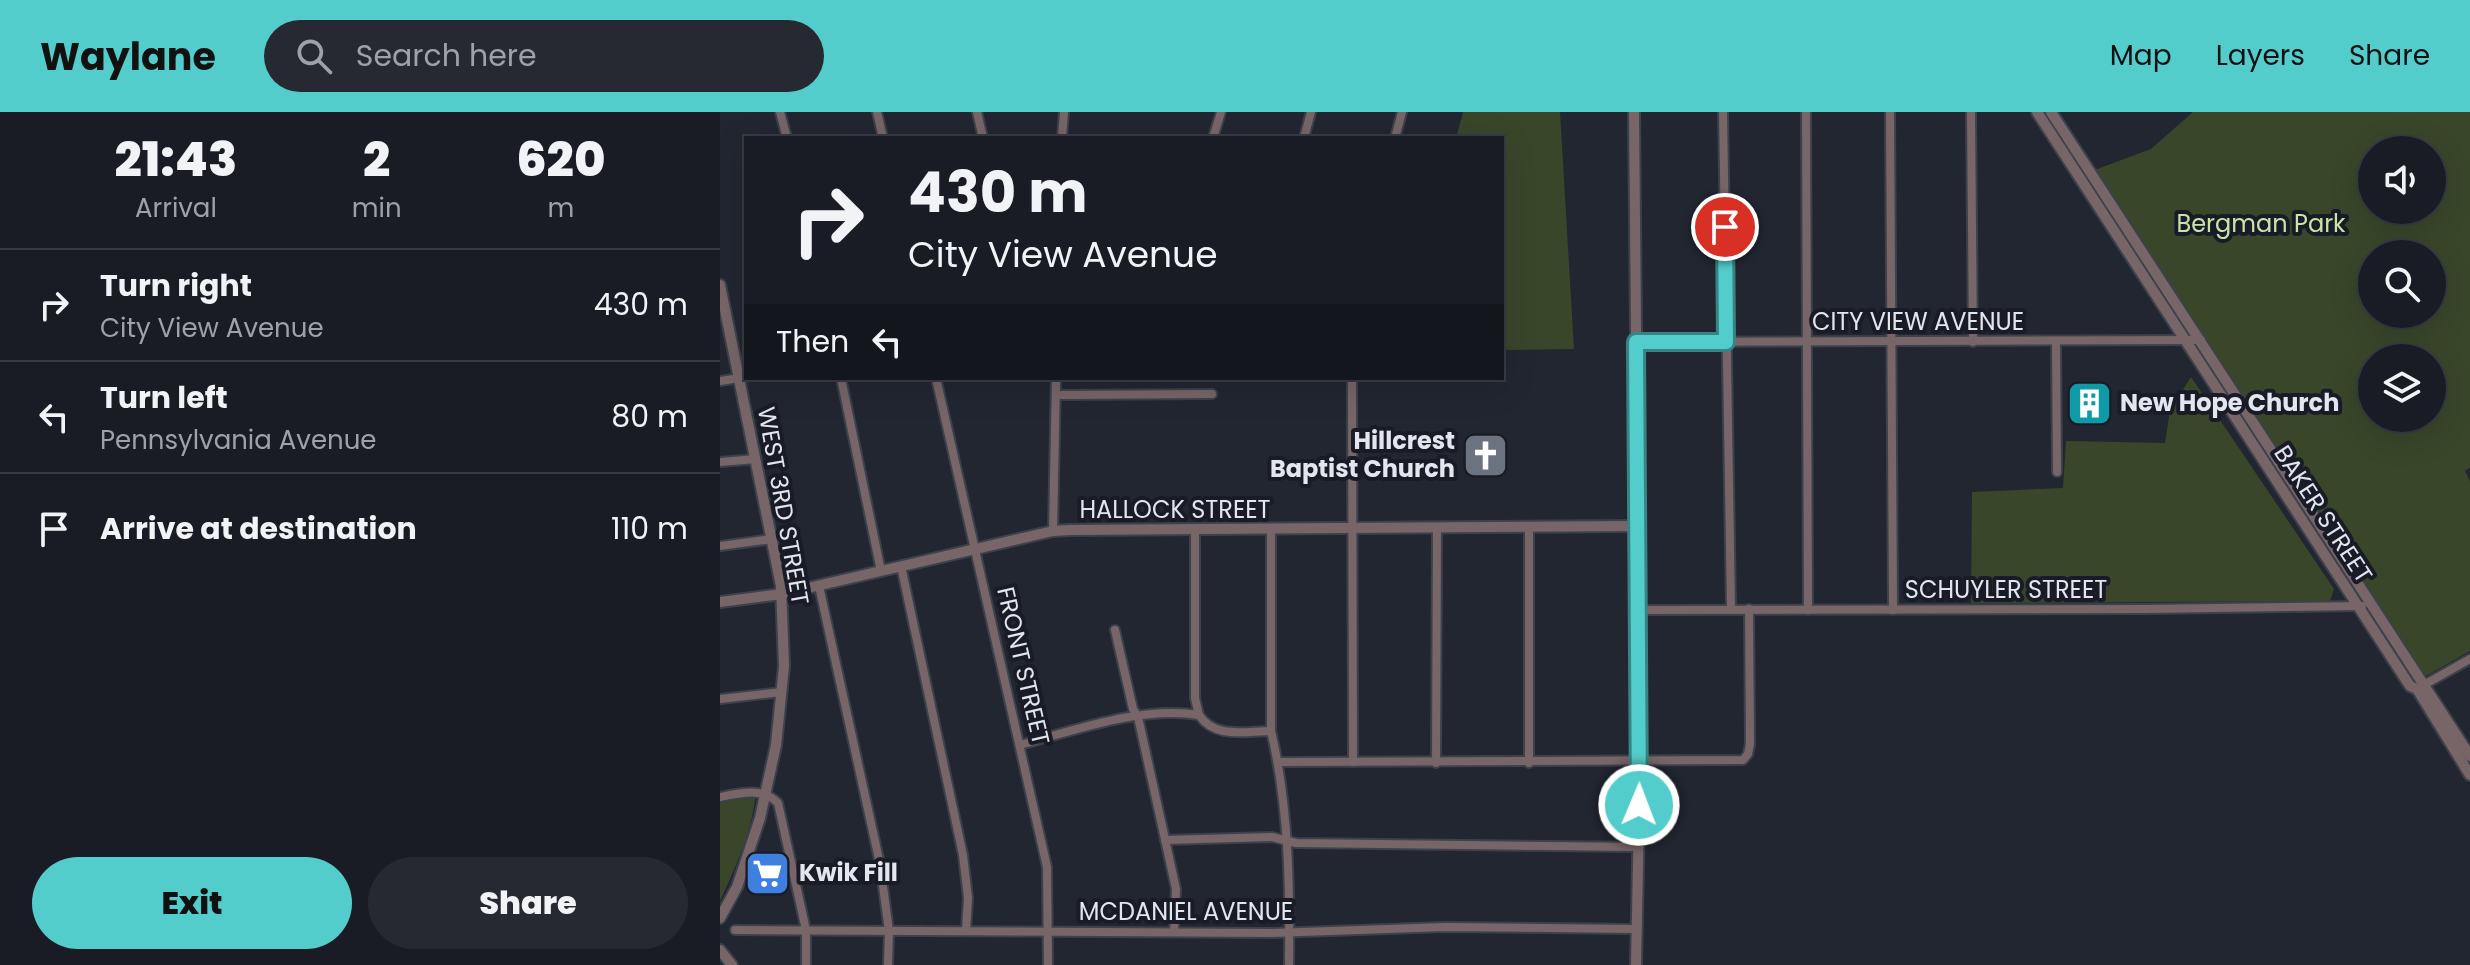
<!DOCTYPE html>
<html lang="en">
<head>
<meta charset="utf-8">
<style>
	:root { --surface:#1a1c25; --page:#272932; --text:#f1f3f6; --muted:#9fa1a7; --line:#383a42; --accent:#53cdcb }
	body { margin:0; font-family:Poppins,sans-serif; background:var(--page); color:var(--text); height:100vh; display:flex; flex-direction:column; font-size:30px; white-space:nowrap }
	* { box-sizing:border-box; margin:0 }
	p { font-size:26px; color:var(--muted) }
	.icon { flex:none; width:44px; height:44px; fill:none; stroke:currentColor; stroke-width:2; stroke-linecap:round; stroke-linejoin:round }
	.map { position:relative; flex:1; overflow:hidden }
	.sheet { display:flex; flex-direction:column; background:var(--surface); width:720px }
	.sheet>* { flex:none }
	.guide { position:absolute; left:24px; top:24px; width:760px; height:244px; border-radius:0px; box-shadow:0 8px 32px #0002,0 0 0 2px var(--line); background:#1a1c25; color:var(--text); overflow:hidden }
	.tools { position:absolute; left:1638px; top:24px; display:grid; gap:16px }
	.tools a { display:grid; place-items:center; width:88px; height:88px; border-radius:50%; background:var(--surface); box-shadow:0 8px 32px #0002,0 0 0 2px var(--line); font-size:40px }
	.pin { position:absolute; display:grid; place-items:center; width:68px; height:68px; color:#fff; margin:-34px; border:4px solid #fff; border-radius:50%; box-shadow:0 2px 8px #0007 }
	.me { position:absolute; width:88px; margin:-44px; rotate:1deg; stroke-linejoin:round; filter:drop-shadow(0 0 6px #0008) }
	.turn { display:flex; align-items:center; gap:28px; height:168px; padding:0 32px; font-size:36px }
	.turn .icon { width:104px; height:104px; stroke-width:2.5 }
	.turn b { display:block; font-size:56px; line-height:68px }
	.then { display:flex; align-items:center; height:76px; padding:0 32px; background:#0003; gap:16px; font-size:30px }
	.eta { display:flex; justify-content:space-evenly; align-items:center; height:136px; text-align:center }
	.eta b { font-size:48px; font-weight:800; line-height:56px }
	.button { display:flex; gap:16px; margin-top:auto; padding:16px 32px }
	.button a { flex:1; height:92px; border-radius:48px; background:var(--accent); color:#111; font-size:32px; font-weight:800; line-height:92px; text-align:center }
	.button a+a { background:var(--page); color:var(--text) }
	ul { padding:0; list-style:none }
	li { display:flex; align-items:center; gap:24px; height:112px; padding:0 32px; border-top:2px solid var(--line) }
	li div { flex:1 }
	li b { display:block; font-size:30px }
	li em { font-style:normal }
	header { display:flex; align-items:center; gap:48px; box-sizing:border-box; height:112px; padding:0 40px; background:var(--accent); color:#111 }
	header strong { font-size:38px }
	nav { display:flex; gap:44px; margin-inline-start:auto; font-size:28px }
	.search { width:560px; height:72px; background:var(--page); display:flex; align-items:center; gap:20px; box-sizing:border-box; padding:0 28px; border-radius:44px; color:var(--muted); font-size:30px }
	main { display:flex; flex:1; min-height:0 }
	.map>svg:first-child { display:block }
	.green { fill:#39462a; fill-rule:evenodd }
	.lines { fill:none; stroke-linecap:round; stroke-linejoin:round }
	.minor-casing { stroke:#3d414b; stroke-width:12 }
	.tertiary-casing { stroke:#3d414b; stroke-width:14 }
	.minor { stroke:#776567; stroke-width:8 }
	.tertiary { stroke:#776567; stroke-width:10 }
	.route-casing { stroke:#368584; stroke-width:20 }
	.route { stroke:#53cdcb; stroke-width:14 }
	.labels { text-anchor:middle; stroke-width:8; stroke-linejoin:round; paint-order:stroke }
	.park-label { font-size:24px; fill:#c8e4a8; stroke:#191c27 }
	.street-label { font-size:24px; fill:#e3e6ee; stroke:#191c27 }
	.poi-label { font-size:24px; font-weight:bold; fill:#e3e6ee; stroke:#191c27; text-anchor:start }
</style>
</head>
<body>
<header>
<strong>Waylane</strong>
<div class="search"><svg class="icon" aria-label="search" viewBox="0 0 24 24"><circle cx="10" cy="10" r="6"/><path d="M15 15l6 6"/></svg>Search here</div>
<nav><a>Map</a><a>Layers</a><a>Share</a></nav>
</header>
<main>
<section class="sheet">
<div class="eta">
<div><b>21:43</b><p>Arrival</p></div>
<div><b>2</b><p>min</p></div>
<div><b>620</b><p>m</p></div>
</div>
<ul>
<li><svg class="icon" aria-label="right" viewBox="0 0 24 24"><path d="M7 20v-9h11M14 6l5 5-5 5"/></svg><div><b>Turn right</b><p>City View Avenue</p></div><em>430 m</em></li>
<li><svg class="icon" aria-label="left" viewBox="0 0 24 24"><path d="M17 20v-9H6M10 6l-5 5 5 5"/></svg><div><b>Turn left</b><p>Pennsylvania Avenue</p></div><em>80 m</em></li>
<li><svg class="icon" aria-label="arrive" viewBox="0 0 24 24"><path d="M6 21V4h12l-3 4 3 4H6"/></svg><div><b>Arrive at destination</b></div><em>110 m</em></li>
</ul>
<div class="button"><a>Exit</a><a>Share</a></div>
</section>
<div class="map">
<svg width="1750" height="853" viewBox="0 0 1750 853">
	<rect width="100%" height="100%" fill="#222631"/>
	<g class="green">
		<path d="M743 0H840L854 237 782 238V26H736Z"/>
		<path d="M1473 0H1750V356L1745 359 1750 369V539L1708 563H1701L1372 59 1431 37ZM1652 38H1712V98H1652ZM1652 142H1712V202H1652ZM1652 246H1712V306H1652Z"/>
		<path d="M1471 265 1614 477 1610 489 1251 491 1252 380 1343 376 1346 329 1445 331 1450 298Z"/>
		<path d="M29 683 35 687C31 723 14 758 0 789V688Z"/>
	</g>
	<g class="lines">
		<defs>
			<g id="minor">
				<path d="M60 0 67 26"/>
				<path d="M157 0 163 26"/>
				<path d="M257 0 263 26"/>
				<path d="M1003 0 1011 497"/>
				<path d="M1086 0 1088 498"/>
				<path d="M1170 0 1173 498"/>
				<path d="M1251 0 1253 230"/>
				<path d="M342 26 344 0"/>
				<path d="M493 26 501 0"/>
				<path d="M584 26 591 0"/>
				<path d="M675 26 682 0"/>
				<path d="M1336 229 1337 360"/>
				<path d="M916 230 1481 228"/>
				<path d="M121 266 161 459"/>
				<path d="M216 266 327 755 328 853"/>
				<path d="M632 266 633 650"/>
				<path d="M0 269 26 265"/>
				<path d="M336 283 492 282"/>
				<path d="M0 350 36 347"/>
				<path d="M475 417V586L479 603"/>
				<path d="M551 418V619C569 695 570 775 569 853"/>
				<path d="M333 419 336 266"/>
				<path d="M0 434 52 427"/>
				<path d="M181 454 243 743 248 786 246 819"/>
				<path d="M99 474 160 752 169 819 168 853"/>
				<path d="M919 498 1425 497 1642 494"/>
				<path d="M395 518 413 597 418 605 456 777 454 820"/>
				<path d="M1702 574 1750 547"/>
				<path d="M0 587 62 580"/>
				<path d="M300 633C356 618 420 594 479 603 495 627 524 619 551 619"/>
				<path d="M558 650 1023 648 1028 642 1030 632 1029 497"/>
				<path d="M716 651 717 417"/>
				<path d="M809 651V416"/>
				<path d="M0 685C20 681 42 675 58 691L86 818V853"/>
				<path d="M445 728 552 725 576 731 919 735"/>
				<path d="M15 818 553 821 724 815 917 817"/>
			</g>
			<g id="tertiary">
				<path d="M914 0 920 650 916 853"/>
				<path d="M1317 0 1690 574 1697 577 1750 663"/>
				<path d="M1331 0 1750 644"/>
				<path d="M0 173 61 474 64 554 56 633 40 706 17 775 0 806"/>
				<path d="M0 490 62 482 333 419 350 418 918 414"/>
				<path d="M0 838 12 853"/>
			</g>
		</defs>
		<use href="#minor" class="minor-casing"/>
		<use href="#tertiary" class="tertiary-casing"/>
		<use href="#minor" class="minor"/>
		<use href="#tertiary" class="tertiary"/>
	</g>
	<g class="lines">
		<defs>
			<path id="route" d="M919 693 916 230H1006L1005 115"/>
		</defs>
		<use href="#route" class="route-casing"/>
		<use href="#route" class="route"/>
	</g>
	<defs>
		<symbol id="building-square" viewBox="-11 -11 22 22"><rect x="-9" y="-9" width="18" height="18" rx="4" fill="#0f9aa8" stroke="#191c27"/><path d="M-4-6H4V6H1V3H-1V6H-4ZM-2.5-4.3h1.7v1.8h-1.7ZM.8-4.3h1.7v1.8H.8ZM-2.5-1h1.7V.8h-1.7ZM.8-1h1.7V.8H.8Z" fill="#fff"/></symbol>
		<symbol id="church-square" viewBox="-11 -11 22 22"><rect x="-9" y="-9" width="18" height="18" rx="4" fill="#6b7280" stroke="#191c27"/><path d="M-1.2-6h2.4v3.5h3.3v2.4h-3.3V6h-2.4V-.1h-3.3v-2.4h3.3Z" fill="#fff"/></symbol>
		<symbol id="supermarket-square" viewBox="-11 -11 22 22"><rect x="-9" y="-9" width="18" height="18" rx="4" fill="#3f7fe0" stroke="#191c27"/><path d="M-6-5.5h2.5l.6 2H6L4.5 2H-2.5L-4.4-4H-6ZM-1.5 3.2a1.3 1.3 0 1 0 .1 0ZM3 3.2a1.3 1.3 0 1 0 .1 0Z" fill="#fff"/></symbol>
	</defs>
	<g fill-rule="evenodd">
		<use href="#building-square" x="1344" y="266" width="51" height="51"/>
		<use href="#church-square" x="740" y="318" width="51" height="51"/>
		<use href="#supermarket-square" x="22" y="736" width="51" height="51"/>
	</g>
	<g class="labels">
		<g class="park-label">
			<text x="1541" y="120">Bergman Park</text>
		</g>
		<g class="street-label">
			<text x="1198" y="218">CITY VIEW AVENUE</text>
			<text transform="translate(63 394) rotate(80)" y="8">WEST 3RD STREET</text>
			<text x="455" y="406">HALLOCK STREET</text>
			<text transform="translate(1603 402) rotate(57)" y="8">BAKER STREET</text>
			<text x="1286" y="486">SCHUYLER STREET</text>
			<text transform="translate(303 554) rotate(77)" y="8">FRONT STREET</text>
			<text x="466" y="808">MCDANIEL AVENUE</text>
		</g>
		<g class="poi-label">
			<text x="1400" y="299">New Hope Church</text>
			<text x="735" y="337" text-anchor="end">Hillcrest<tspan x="735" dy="28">Baptist Church</tspan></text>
			<text x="79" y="769">Kwik Fill</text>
		</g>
	</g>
</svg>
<div class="tools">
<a><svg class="icon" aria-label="sound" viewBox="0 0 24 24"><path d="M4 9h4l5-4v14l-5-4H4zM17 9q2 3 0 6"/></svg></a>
<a><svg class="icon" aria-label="search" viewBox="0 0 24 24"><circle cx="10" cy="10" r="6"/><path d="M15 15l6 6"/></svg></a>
<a><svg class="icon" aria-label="layers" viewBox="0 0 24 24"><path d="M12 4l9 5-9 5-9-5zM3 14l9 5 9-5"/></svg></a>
</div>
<div class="pin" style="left:1005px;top:115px;background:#d93025"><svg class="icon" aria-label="arrive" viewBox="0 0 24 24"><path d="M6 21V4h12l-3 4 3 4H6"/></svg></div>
<svg class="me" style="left:919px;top:693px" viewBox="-20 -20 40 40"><circle r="17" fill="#53cdcb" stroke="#fff" stroke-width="3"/><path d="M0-11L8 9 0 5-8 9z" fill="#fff"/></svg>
<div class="guide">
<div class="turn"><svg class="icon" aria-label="right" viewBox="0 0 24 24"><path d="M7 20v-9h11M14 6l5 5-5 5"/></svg><div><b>430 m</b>City View Avenue</div></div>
<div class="then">Then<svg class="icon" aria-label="left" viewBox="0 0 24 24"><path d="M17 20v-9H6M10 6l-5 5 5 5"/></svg></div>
</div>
</div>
</main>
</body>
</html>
